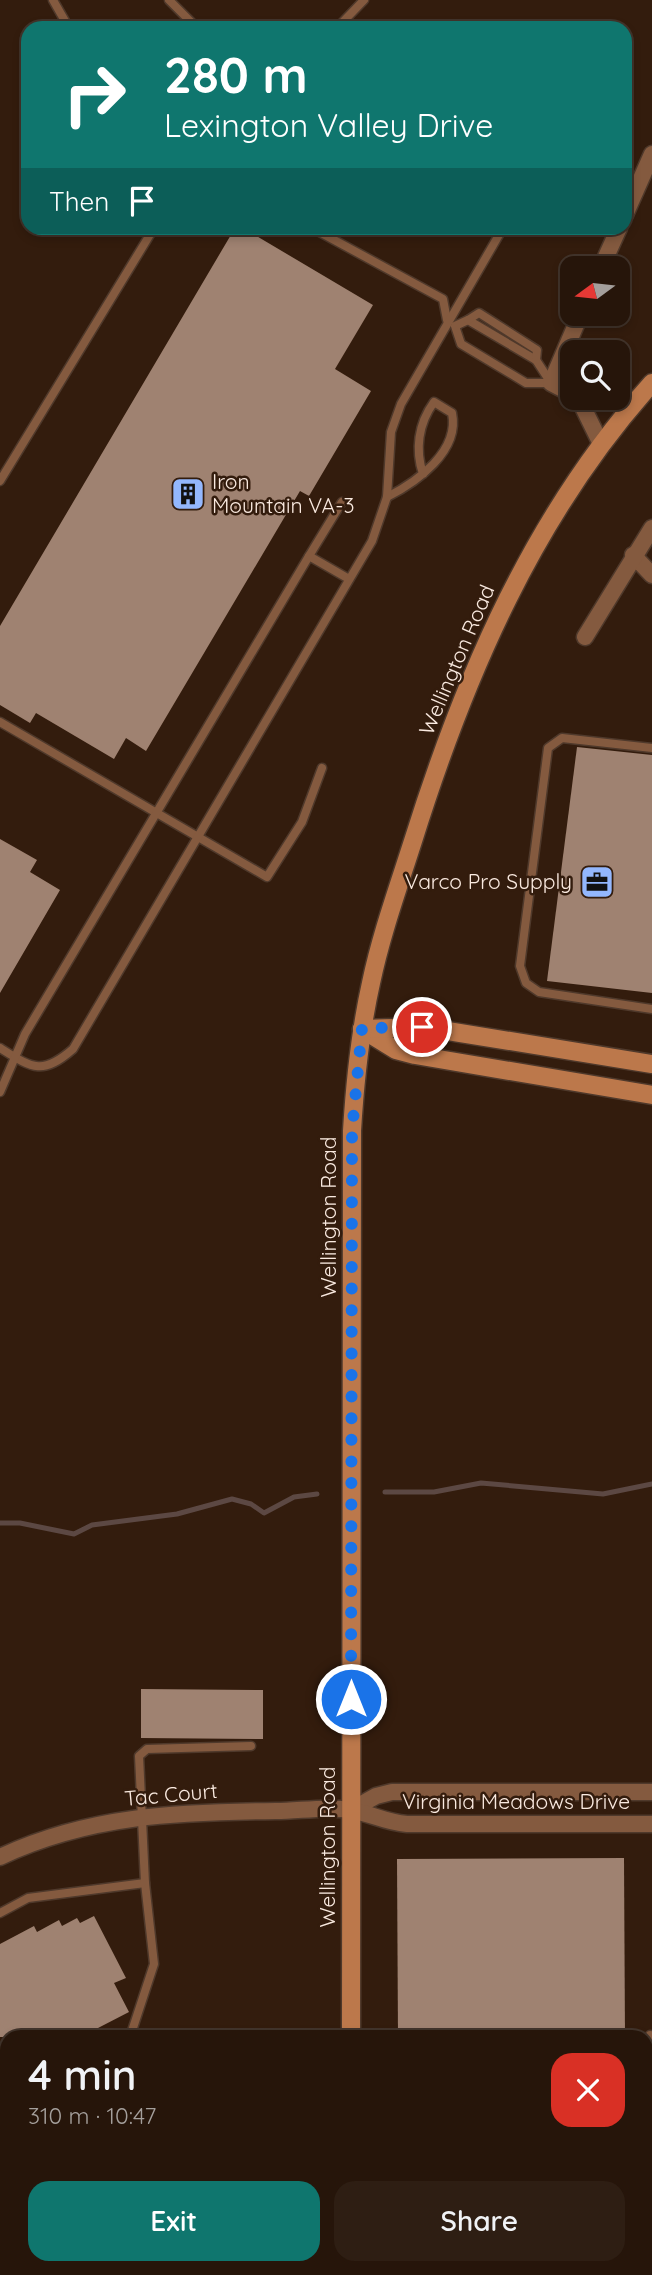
<!DOCTYPE html>
<html lang="en">
<head>
<meta charset="utf-8">
<style>
	:root { --surface:#26150a; --page:#2e1e13; --text:#f1f3f6; --muted:#a49f9c; --line:#42342b; --accent:#0f766e }
	body { margin:0; font-family:Quicksand,sans-serif; background:var(--page); color:var(--text); height:100vh; display:flex; flex-direction:column; font-size:26px; white-space:nowrap }
	* { box-sizing:border-box; margin:0 }
	p { font-size:23px; color:var(--muted) }
	.icon { flex:none; width:38px; height:38px; fill:none; stroke:currentColor; stroke-width:2; stroke-linecap:round; stroke-linejoin:round }
	.map { position:relative; flex:1; overflow:hidden }
	.panel { position:absolute; left:0px; top:2030px; width:653px; height:245px; display:flex; flex-direction:column; background:var(--surface); border-radius:21px 21px 0 0; box-shadow:0 4px 10px #0003,0 0 0 2px var(--line) }
	.panel>* { flex:none }
	.hud { position:absolute; left:21px; top:21px; width:611px; height:214px; border-radius:21px; box-shadow:0 4px 10px #0003,0 0 0 2px var(--line); background:#0f766e; color:#fff; overflow:hidden }
	.needle { width:46px; rotate:255deg }
	.fabs { position:absolute; left:560px; top:256px; display:grid; gap:14px }
	.fabs a { display:grid; place-items:center; width:70px; height:70px; border-radius:14px; background:var(--surface); box-shadow:0 4px 10px #0003,0 0 0 2px var(--line); font-size:35px }
	.pin { position:absolute; display:grid; place-items:center; width:60px; height:60px; color:#fff; margin:-30px; border:4px solid #fff; border-radius:50%; box-shadow:0 2px 7px #0007 }
	.me { position:absolute; width:77px; margin:-38px; rotate:0deg; stroke-linejoin:round; filter:drop-shadow(0 0 5px #0008) }
	.turn { display:flex; align-items:center; gap:24px; height:147px; padding:0 28px; font-size:32px }
	.turn .icon { width:91px; height:91px; stroke-width:2.5 }
	.turn b { display:block; font-size:49px; line-height:60px }
	.then { display:flex; align-items:center; height:66px; padding:0 28px; background:#0003; gap:14px; font-size:26px }
	.round { display:grid; place-items:center; flex:none; width:74px; height:74px; border-radius:21px; background:var(--page) }
	.headline { display:flex; align-items:center; justify-content:space-between; height:119px; padding:0 28px }
	h1 { font-size:42px; font-weight:600; line-height:52px }
	.cta { display:flex; gap:14px; margin-top:auto; padding:14px 28px }
	.cta a { flex:1; height:80px; border-radius:21px; background:var(--accent); color:#fff; font-size:28px; font-weight:600; line-height:80px; text-align:center }
	.cta a+a { background:var(--page); color:var(--text) }
	.map>svg:first-child { display:block }
	.lines { fill:none; stroke-linecap:round; stroke-linejoin:round }
	.stream { stroke:#5c4843; stroke-width:5 }
	.building { fill:#9f8271 }
	.lane-casing { stroke:#4f392b; stroke-width:11 }
	.street-casing { stroke:#4f392b; stroke-width:19 }
	.secondary-casing { stroke:#4f392b; stroke-width:21 }
	.lane { stroke:#845a3f; stroke-width:8 }
	.street { stroke:#845a3f; stroke-width:16 }
	.secondary { stroke:#bc784b; stroke-width:18 }
	.route { stroke:#1a73e8; stroke-width:12; stroke-dasharray:0 21.6 }
	.labels { text-anchor:middle; stroke-width:5; stroke-linejoin:round; paint-order:stroke }
	.poi-label { font-size:21px; fill:#faeae0; stroke:#331c0d; text-anchor:start }
	.street-label { font-size:21px; fill:#faeae0; stroke:#331c0d }
</style>
</head>
<body>
<div class="map">
<svg width="652" height="2275" viewBox="0 0 652 2275">
	<rect width="100%" height="100%" fill="#331c0d"/>
	<g class="lines">
		<g class="stream">
			<path d="M385 1492H434L481 1483 603 1494 652 1484"/>
			<path d="M0 1523H20L74 1534 92 1525 177 1514 232 1499 251 1504 264 1513 294 1497 317 1494"/>
		</g>
	</g>
	<g class="building">
		<path d="M235 228H243L373 305 335 369 371 391 309 496 300 491 146 751 126 738 114 759 36 713 30 723 0 705V626Z"/>
		<path d="M577 747 652 755V993L547 981Z"/>
		<path d="M0 839 37 860 30 872 60 890 0 993Z"/>
		<path d="M141 1689 263 1690V1739L141 1738Z"/>
		<path d="M624 1858 625 2037H398L397 1859Z"/>
		<path d="M94 1916 126 1978 114 1983 129 2012 98 2028 103 2037H0V1944L34 1926 37 1932 59 1920 62 1926 77 1918 80 1923Z"/>
	</g>
	<g class="lines">
		<defs>
			<g id="lane">
				<path d="M53 0 69 28"/>
				<path d="M169 0 197 28"/>
				<path d="M337 28 364 0"/>
				<path d="M312 228 443 299 447 320"/>
				<path d="M468 320 536 360 551 383H526L461 344 455 326Z"/>
				<path d="M468 320 479 313 537 350 536 360"/>
				<path d="M0 481 154 228"/>
				<path d="M387 497C417 482 460 451 452 413L434 402C418 424 415 450 423 474"/>
				<path d="M309 556 342 502"/>
				<path d="M0 722 267 877 302 822 322 768"/>
				<path d="M652 748 562 738 548 748 520 966 526 983 539 992 652 1009"/>
				<path d="M0 1048C32 1068 42 1076 73 1049L372 541 387 497 391 432 401 404 503 228"/>
				<path d="M0 1092 25 1034 309 556 349 579"/>
				<path d="M0 1913 28 1898 145 1883"/>
				<path d="M650 2035 651 2155"/>
				<path d="M130 2037 154 1964 145 1883 139 1756 147 1749 251 1746"/>
				<path d="M0 2195 7 2192"/>
				<path d="M646 2198 652 2200"/>
				<path d="M134 2268 155 2275"/>
				<path d="M98 2275 104 2268"/>
				<path d="M389 2275 391 2268"/>
			</g>
			<g id="street">
				<path d="M625 215 652 154"/>
				<path d="M601 268 619 228"/>
				<path d="M572 394 551 383 581 313"/>
				<path d="M578 397 601 444"/>
				<path d="M590 397 636 400"/>
				<path d="M633 555 652 575"/>
				<path d="M585 637 652 528"/>
				<path d="M351 1810 376 1796 392 1792H652"/>
				<path d="M0 1857C89 1815 179 1812 276 1811 299 1811 327 1806 350 1810 370 1813 384 1822 407 1824H652"/>
			</g>
			<g id="secondary">
				<path d="M362 1029 396 1050 415 1055 652 1095"/>
				<path d="M362 1029 423 1027 652 1064"/>
				<path d="M351 2037 352 1131C355 1081 360 1032 371 983 381 935 398 888 413 841 465 675 534 514 652 383"/>
				<path d="M315 2275 317 2268"/>
			</g>
		</defs>
		<use href="#lane" class="lane-casing"/>
		<use href="#street" class="street-casing"/>
		<use href="#secondary" class="secondary-casing"/>
		<use href="#lane" class="lane"/>
		<use href="#street" class="street"/>
		<use href="#secondary" class="secondary"/>
	</g>
	<g class="lines">
		<path class="route" d="M351 1699 352 1131 362 1028 422 1027"/>
	</g>
	<defs>
		<symbol id="building-square" viewBox="-11 -11 22 22"><rect x="-9" y="-9" width="18" height="18" rx="4" fill="#93b7fd" stroke="#331c0d"/><path d="M-4-6H4V6H1V3H-1V6H-4ZM-2.5-4.3h1.7v1.8h-1.7ZM.8-4.3h1.7v1.8H.8ZM-2.5-1h1.7V.8h-1.7ZM.8-1h1.7V.8H.8Z" fill="#111"/></symbol>
		<symbol id="office-square" viewBox="-11 -11 22 22"><rect x="-9" y="-9" width="18" height="18" rx="4" fill="#93b7fd" stroke="#331c0d"/><path d="M-6-3h4V-5.5h4V-3h4V5H-6ZM-1-4.5V-3h2v-1.5ZM-6 0V1H6V0Z" fill="#111"/></symbol>
	</defs>
	<g fill-rule="evenodd">
		<use href="#building-square" x="169" y="475" width="38" height="38"/>
		<use href="#office-square" x="578" y="863" width="38" height="38"/>
	</g>
	<g class="labels">
		<g class="poi-label">
			<text x="212" y="489">Iron<tspan x="212" dy="24">Mountain VA-3</tspan></text>
			<text x="572" y="889" text-anchor="end">Varco Pro Supply</text>
		</g>
		<g class="street-label">
			<text transform="translate(457 660) rotate(-67)" y="7">Wellington Road</text>
			<text transform="translate(329 1217) rotate(-90)" y="7">Wellington Road</text>
			<text transform="translate(171 1795) rotate(-5)" y="7">Tac Court</text>
			<text x="516" y="1809">Virginia Meadows Drive</text>
			<text transform="translate(328 1847) rotate(-90)" y="7">Wellington Road</text>
		</g>
	</g>
</svg>
<div class="fabs">
<a><svg class="needle" viewBox="-14 -14 28 28"><path d="M0-13l5 13h-10z" fill="#e53935"/><path d="M0 13l5-13h-10z" fill="#a49f9c"/></svg></a>
<a><svg class="icon" aria-label="search" viewBox="0 0 24 24"><circle cx="10" cy="10" r="6"/><path d="M15 15l6 6"/></svg></a>
</div>
<div class="pin" style="left:422px;top:1027px;background:#d93025"><svg class="icon" aria-label="arrive" viewBox="0 0 24 24"><path d="M6 21V4h12l-3 4 3 4H6"/></svg></div>
<svg class="me" style="left:351px;top:1699px" viewBox="-20 -20 40 40"><circle r="17" fill="#1a73e8" stroke="#fff" stroke-width="3"/><path d="M0-11L8 9 0 5-8 9z" fill="#fff"/></svg>
<div class="hud">
<div class="turn"><svg class="icon" aria-label="right" viewBox="0 0 24 24"><path d="M7 20v-9h11M14 6l5 5-5 5"/></svg><div><b>280 m</b>Lexington Valley Drive</div></div>
<div class="then">Then<svg class="icon" aria-label="arrive" viewBox="0 0 24 24"><path d="M6 21V4h12l-3 4 3 4H6"/></svg></div>
</div>
<section class="panel">
<div class="headline"><div><h1>4 min</h1><p>310 m · 10:47</p></div><a class="round" style="background:#d93025;color:#fff"><svg class="icon" aria-label="close" viewBox="0 0 24 24"><path d="M6 6l12 12M18 6L6 18"/></svg></a></div>
<div class="cta"><a>Exit</a><a>Share</a></div>
</section>
</div>
</body>
</html>
